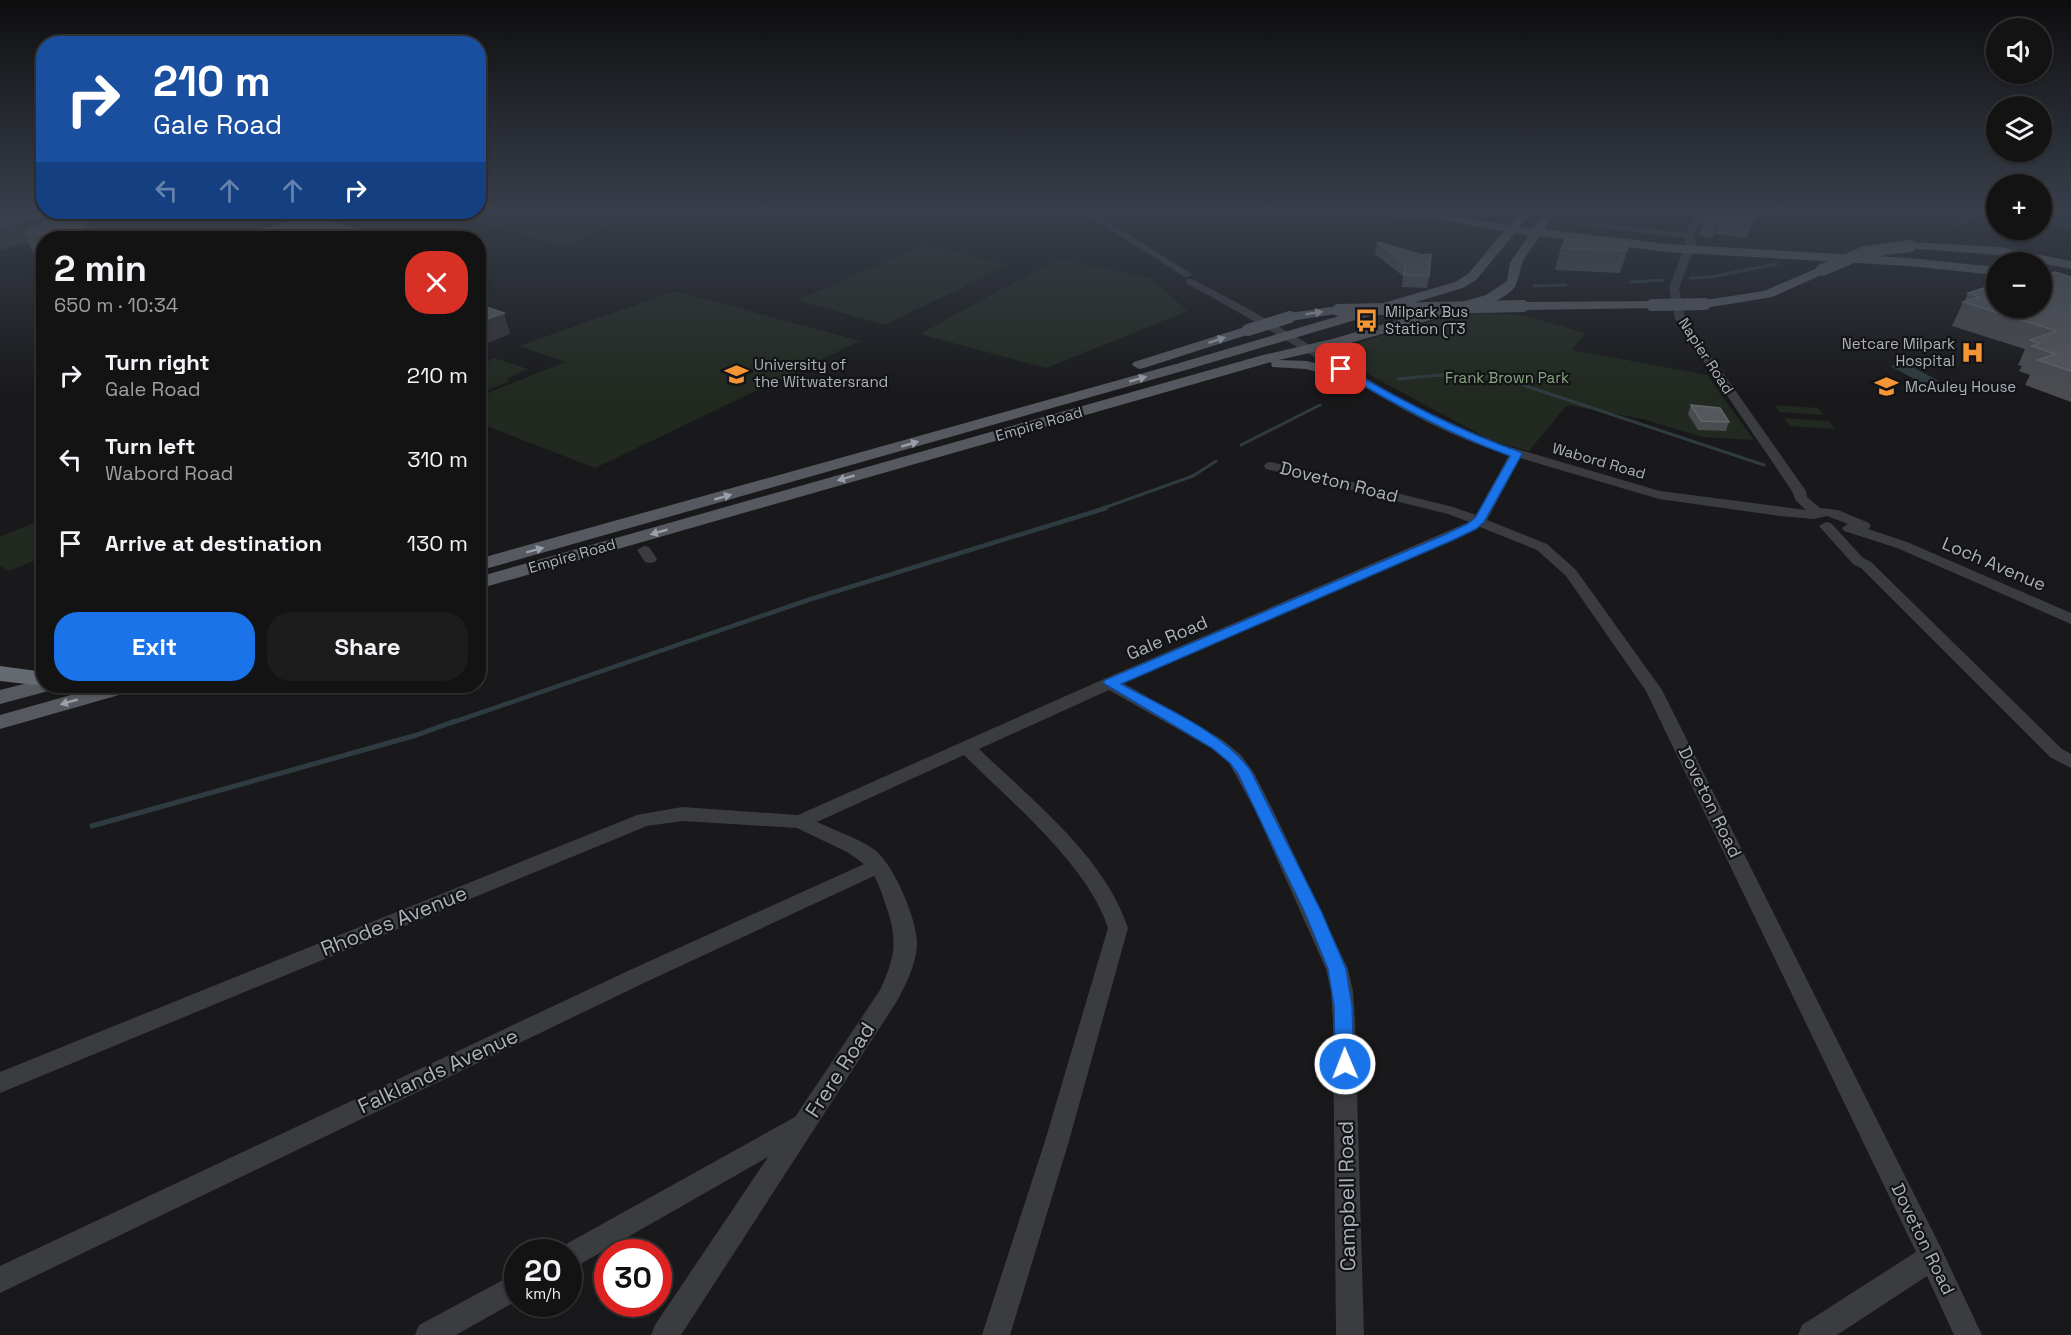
<!DOCTYPE html>
<html lang="en">
<head>
<meta charset="utf-8">
<style>
	:root { --surface:#131314; --page:#1c1c1d; --text:#f1f3f6; --muted:#9d9ea0; --line:#323234; --accent:#1a73e8 }
	body { margin:0; font-family:"Space Grotesk",sans-serif; background:var(--page); color:var(--text); height:100vh; display:flex; flex-direction:column; font-size:22px; white-space:nowrap }
	* { box-sizing:border-box; margin:0 }
	p { font-size:20px; color:var(--muted) }
	.icon { flex:none; width:33px; height:33px; fill:none; stroke:currentColor; stroke-width:2; stroke-linecap:round; stroke-linejoin:round }
	.map { position:relative; flex:1; overflow:hidden }
	.details { position:absolute; left:36px; top:231px; width:450px; height:462px; display:flex; flex-direction:column; background:var(--surface); border-radius:24px; box-shadow:0 2px 4px #0004,0 0 0 2px var(--line) }
	.details>* { flex:none }
	.hud { position:absolute; left:36px; top:36px; width:450px; height:183px; border-radius:24px; box-shadow:0 2px 4px #0004,0 0 0 2px var(--line); background:#1a4fa0; color:#fff; overflow:hidden }
	.fabs { position:absolute; left:1986px; top:18px; display:grid; gap:12px }
	.fabs a { display:grid; place-items:center; width:66px; height:66px; border-radius:50%; background:var(--surface); box-shadow:0 2px 4px #0004,0 0 0 2px var(--line); font-size:30px }
	.speed { position:absolute; left:504px; top:1239px; display:flex; gap:12px; font-size:30px; font-weight:700; text-align:center }
	.speed>* { display:grid; place-content:center; width:78px; height:78px; border-radius:50%; background:var(--surface); box-shadow:0 2px 4px #0004,0 0 0 2px var(--line); line-height:1 }
	.speed small { font-size:15px; font-weight:400 }
	.speed .limit { border:9px solid #d22; background:#fff; color:#111 }
	.pin { position:absolute; display:grid; place-items:center; width:51px; height:51px; color:#fff; margin:-26px; border-radius:12px; box-shadow:0 3px 9px #0006 }
	.me { position:absolute; width:66px; margin:-33px; rotate:359deg; stroke-linejoin:round; filter:drop-shadow(0 0 4px #0008) }
	.turn { display:flex; align-items:center; gap:21px; height:126px; padding:0 18px; font-size:27px }
	.turn .icon { width:78px; height:78px; stroke-width:2.5 }
	.turn b { display:block; font-size:42px; line-height:51px }
	.lanes { display:flex; align-items:center; height:57px; padding:0 18px; background:#0003; justify-content:center; gap:30px; direction:ltr }
	.lanes .off { opacity:.35 }
	.round { display:grid; place-items:center; flex:none; width:63px; height:63px; border-radius:24px; background:var(--page) }
	.head { display:flex; align-items:center; justify-content:space-between; height:102px; padding:0 18px }
	h1 { font-size:36px; font-weight:800; line-height:45px }
	.button { display:flex; gap:12px; margin-top:auto; padding:12px 18px }
	.button a { flex:1; height:69px; border-radius:24px; background:var(--accent); color:#fff; font-size:24px; font-weight:800; line-height:69px; text-align:center }
	.button a+a { background:var(--page); color:var(--text) }
	ul { padding:0; list-style:none }
	li { display:flex; align-items:center; gap:18px; height:84px; padding:0 18px }
	li div { flex:1 }
	li b { display:block; font-size:22px }
	li em { font-style:normal }
	.map>svg:first-child { display:block }
	.green { fill:#212920 }
	.water { fill:#2e3b40 }
	.lines { fill:none; stroke-linecap:round; stroke-linejoin:round }
	.stream-far2 { stroke:#2e3b40; stroke-width:3 }
	.stream-far1 { stroke:#2e3b40; stroke-width:4.5 }
	.stream { stroke:#2e3b40; stroke-width:5 }
	.minor { fill:#3a3c40; fill-rule:evenodd }
	.major { fill:#56595f; fill-rule:evenodd }
	.highway { fill:#666b71; fill-rule:evenodd }
	.major-bridge { stroke:#56595f; stroke-width:12 }
	.wall { fill:#4a4c50 }
	.shaded-wall { fill:#323336 }
	.building { fill:#55575c; stroke:#62656a; stroke-width:1.5 }
	.oneway { fill:#9aa0a9 }
	.route { fill:#1a73e8; stroke:#114b97; stroke-width:1.5 }
	.labels { text-anchor:middle; stroke-width:4.5; stroke-linejoin:round; paint-order:stroke }
	.far-poi-label { font-size:15px; fill:#abb2bb; stroke:#141416; text-anchor:start }
	.far-street-label { font-size:15px; fill:#abb2bb; stroke:#141416 }
	.far-park-label { font-size:15px; fill:#86a682; stroke:#141416 }
	.street-label { font-size:18px; fill:#abb2bb; stroke:#141416 }
	.near-street-label { font-size:21px; fill:#abb2bb; stroke:#141416 }
</style>
</head>
<body>
<div class="map">
<svg width="2071" height="1335" viewBox="0 0 2071 1335">
	<rect width="100%" height="100%" fill="#19191b"/>
	<g class="green">
		<path d="M479 207H585L630 218 564 246 436 212H478Z"/>
		<path d="M925 245 1009 265 884 325 798 300Z"/>
		<path d="M1057 259 1150 278 1188 311 1046 368 920 334Z"/>
		<path d="M675 291 860 341 595 468 479 423V396L566 362 519 346Z"/>
		<path d="M1459 313 1522 315 1585 333 1572 350 1707 375 1754 440 1702 437 1643 419 1567 405 1529 451 1492 441 1327 352Z"/>
		<path d="M494 358 528 369 506 379 510 381 479 394V364Z"/>
		<path d="M1774 405 1818 408 1824 415 1780 412Z"/>
		<path d="M1784 418 1829 421 1835 429 1790 426Z"/>
		<path d="M43 519V557L9 571 0 566V537Z"/>
	</g>
	<path class="water" d="M1907 364 1939 381 1922 383 1890 366Z"/>
	<g class="lines">
		<g class="stream-far2">
			<path d="M1690 278 1711 277 1776 264"/>
			<path d="M1630 282 1663 280"/>
			<path d="M1534 286 1566 285"/>
			<path d="M1398 379 1440 375 1496 376 1764 465"/>
			<path d="M1241 445 1320 405"/>
			<path d="M1101 509 1193 476 1216 461"/>
		</g>
		<path class="stream-far1" d="M451 723 808 600 1106 508"/>
		<path class="stream" d="M92 826 417 735 455 721"/>
		<g class="minor">
			<path d="M1075 207H1085L1193 275 1185 277Z"/>
			<path d="M1698 207H1706L1694 236 1696 243 1679 288 1685 319 1806 491 1807 497 1820 508 1838 510 1869 523 1871 526 1868 529 1907 542 2071 613V624L1897 548 1844 531 1842 528 1848 524 1827 516 1814 519 1780 516 1659 499 1520 458 1487 520 1547 544 1576 570 1662 690 1941 1248 1982 1335H1954L1927 1276 1837 1335H1798L1802 1325 1916 1252 1646 691 1566 576 1537 550 1480 527 1123 683 1223 740 1241 755 1254 773 1273 810 1348 969 1353 991 1355 1022 1364 1335H1336L1333 1022 1331 991 1326 969 1255 810 1229 763 1211 748 1109 690 979 749C1031 799 1105 857 1128 928L1069 1141 1010 1335H982L1045 1141 1108 928C1088 865 1011 802 964 755L817 822C836 831 858 838 875 850 894 865 918 921 917 945 916 965 906 984 897 1001L681 1335H651L655 1325 768 1157 577 1266 568 1270V1252H557L559 1248 795 1117 880 990C896 956 898 939 885 903 882 894 879 884 874 876L646 982 0 1293V1266L630 970 864 864 847 852 797 828 682 821 647 826 0 1093V1072L637 815 682 807 798 815 1104 679 1469 522 1448 514 1266 469 1264 466 1266 463 1271 462 1453 507 1476 515 1509 455C1444 436 1386 400 1329 366 1281 337 1234 309 1186 283V279H1192L1247 308 1408 403 1493 442 1660 491 1806 510 1796 501 1792 491 1675 319 1669 288 1686 243 1685 238 1580 226 1576 223 1580 220 1686 233Z"/>
			<path d="M1987 207H1996V209L1958 226 1951 224Z"/>
			<path d="M1395 213H1429L1433 216 1429 219 1392 218 1391 216Z"/>
			<path d="M2042 216 2071 223V229L2042 222Z"/>
			<path d="M1826 522 1831 523 1863 558 1871 562 2062 749 2071 754V768L2050 757 1861 568 1853 564 1819 526Z"/>
			<path d="M644 546 649 547 657 559 655 562 650 563 645 562 637 550Z"/>
			<path d="M232 686H248L249 688 247 692H235Z"/>
			<path d="M518 1272V1300L456 1335H415L419 1325Z"/>
		</g>
		<g class="major">
			<path d="M1379 207H1403L1509 225 1524 207H1535L1520 227 1533 228 1548 207H1558L1544 229 1667 244 1909 258 1996 267V275L1909 266 1667 252 1540 236C1534 245 1525 255 1522 264 1515 288 1519 288 1496 301L1340 346 1279 360 1307 361 1360 375 1362 378 1360 381 1355 382 1306 369 1272 367 1271 362 478 589V577L1263 355 1332 339 1486 295 1507 281 1510 263 1529 235 1515 233 1476 280 1463 288 1186 370 478 571V559L1176 364 1455 282 1468 274 1504 231 1384 210Z"/>
			<path d="M1910 242 2000 247 2071 261V269L2000 255 1906 248V244Z"/>
			<path d="M1822 266 1826 267 1828 270 1826 273 1772 297 1705 308 1698 304 1705 300 1764 291Z"/>
			<path d="M1652 301 1659 305 1657 308 1523 310 1516 306 1523 302Z"/>
			<path d="M1331 307 1336 308 1338 311 1336 314 1290 321 1283 317 1290 313Z"/>
			<path d="M1248 326 1253 327 1255 330 1253 333 1144 368 1139 369 1132 365 1134 362Z"/>
			<path d="M44 679V686H54L52 690 0 704V690Z"/>
			<path d="M103 686H136L133 691 0 729V715Z"/>
		</g>
		<path class="highway" d="M0 666 44 672V686H48H44L0 681Z"/>
		<g class="major-bridge">
			<path d="M1822 270 1865 252 1910 246"/>
			<path d="M1652 305 1705 304"/>
			<path d="M1338 310 1523 306"/>
			<path d="M1248 330 1290 317"/>
		</g>
	</g>
	<g class="wall">
		<path d="M1760 208 1755 222 1746 238 1715 234 1712 238 1698 236 1703 222Z"/>
		<path d="M44 212H52L55 217 98 237V238H44V255H34L28 242 0 250Z"/>
		<path d="M1377 242 1429 276 1427 288 1402 287 1403 276 1375 254Z"/>
		<path d="M1561 248 1627 251 1620 273 1555 270Z"/>
		<path d="M2071 277V402L2025 385 2030 375 2019 371 2022 366 2018 365 2025 349 1952 326 1963 302H1964L1968 293 1993 285 1996 308Z"/>
		<path d="M1691 405 1729 422 1726 431 1698 430 1688 414Z"/>
		<path d="M44 450V466L37 453Z"/>
	</g>
	<g class="shaded-wall">
		<path d="M1760 208 1755 222 1746 238 1751 224Z"/>
		<path d="M52 212 59 227 24 233 28 242 0 250V227Z"/>
		<path d="M89 216 98 238H76L74 234Z"/>
		<path d="M1719 220 1715 234 1712 238 1716 224Z"/>
		<path d="M504 313 510 334 478 347V322Z"/>
	</g>
	<g class="building">
		<path d="M1711 207H1751L1760 208 1751 224 1719 220 1716 224 1703 222Z"/>
		<path d="M44 208V212H51L52 214 0 227V216L3 215 5 211Z"/>
		<path d="M61 212H80L89 216V222L74 234 24 233 62 213Z"/>
		<path d="M311 216 384 238H233Z"/>
		<path d="M1568 234 1627 243V251L1561 248Z"/>
		<path d="M1377 242 1422 255 1431 254 1429 276 1404 275 1405 265Z"/>
		<path d="M2055 272 2071 277V371L2038 360 2055 354 2032 346 2039 343 2030 340 2057 331 1963 302 1980 297 1968 293 1993 285 1996 286V308H2042V276Z"/>
		<path d="M478 304 504 313 478 322Z"/>
		<path d="M1691 405 1720 408 1729 422 1701 421Z"/>
		<path d="M44 450V456L37 453Z"/>
	</g>
	<defs><path id="oneway-solid" d="M-6-.8H1V-3.2L6.5 0L1 3.2V.8H-6Z" transform="scale(1.5)"/></defs>
	<g class="oneway">
		<use href="#oneway-solid" transform="translate(1314 313) rotate(-9)"/>
		<use href="#oneway-solid" transform="translate(1217 340) rotate(-18)"/>
		<use href="#oneway-solid" transform="translate(1138 379) rotate(-16)"/>
		<use href="#oneway-solid" transform="translate(910 444) rotate(-16)"/>
		<use href="#oneway-solid" transform="translate(846 478) rotate(164)"/>
		<use href="#oneway-solid" transform="translate(723 497) rotate(-16)"/>
		<use href="#oneway-solid" transform="translate(659 532) rotate(164)"/>
		<use href="#oneway-solid" transform="translate(535 550) rotate(-15)"/>
		<use href="#oneway-solid" transform="translate(69 702) rotate(164)"/>
	</g>
	<linearGradient id="sky" x2="0" y2="1"><stop stop-color="#0e0e0f"/><stop offset="0.53" stop-color="#383e4a"/><stop offset="1" stop-color="#383e4a" stop-opacity="0"/></linearGradient>
	<rect width="2071" height="394" fill="url(#sky)"/>
	<path class="route" d="M1338 367H1345C1401 401 1458 430 1520 452L1522 454 1484 522 1476 529 1453 540 1121 684C1161 706 1228 734 1252 773L1322 913 1346 969 1352 1006 1354 1064 1351 1070 1345 1072 1338 1070 1335 1064 1334 1006 1328 969 1305 913 1238 774 1230 763 1212 748 1103 683 1105 680 1444 535 1467 524 1475 518 1510 456C1449 434 1394 404 1338 371Z"/>
	<defs>
		<symbol id="bus-bare" viewBox="-9 -9 18 18"><path d="M-5-6H5V4H4V6H2V4H-2V6H-4V4H-5ZM-3.5-4V0h7V-4ZM-3.5 1.2v1.5H-2V1.2ZM2 1.2v1.5H3.5V1.2Z" fill="#f69536" stroke="#141416" stroke-width="2.5" paint-order="stroke"/></symbol>
		<symbol id="hospital-bare" viewBox="-9 -9 18 18"><path d="M-5-5h3v3.5h4V-5h3V5h-3V1.5h-4V5h-3Z" fill="#f69536" stroke="#141416" stroke-width="2.5" paint-order="stroke"/></symbol>
		<symbol id="university-bare" viewBox="-9 -9 18 18"><path d="M0-5L7-2L0 1L-7-2ZM-4 1L0 2.5L4 1V4Q0 6-4 4Z" fill="#f69536" stroke="#141416" stroke-width="2.5" paint-order="stroke"/></symbol>
		<symbol id="school-bare" viewBox="-9 -9 18 18"><path d="M0-5L7-2L0 1L-7-2ZM-4 1L0 2.5L4 1V4Q0 6-4 4Z" fill="#f69536" stroke="#141416" stroke-width="2.5" paint-order="stroke"/></symbol>
	</defs>
	<g fill-rule="evenodd">
		<use href="#bus-bare" x="1350" y="304" width="33" height="33"/>
		<use href="#hospital-bare" x="1956" y="336" width="33" height="33"/>
		<use href="#university-bare" x="720" y="358" width="33" height="33"/>
		<use href="#school-bare" x="1870" y="370" width="33" height="33"/>
	</g>
	<g class="labels">
		<g class="far-poi-label">
			<text x="1385" y="317">Milpark Bus<tspan x="1385" dy="17">Station (T3</tspan></text>
			<text x="1955" y="349" text-anchor="end">Netcare Milpark<tspan x="1955" dy="17">Hospital</tspan></text>
			<text x="754" y="370">University of<tspan x="754" dy="17">the Witwatersrand</tspan></text>
			<text x="1905" y="392">McAuley House</text>
		</g>
		<g class="far-street-label">
			<text transform="translate(1706 356) rotate(57)" y="5">Napier Road</text>
			<text transform="translate(1039 424) rotate(-16)" y="5">Empire Road</text>
			<text transform="translate(1599 461) rotate(16)" y="5">Wabord Road</text>
			<text transform="translate(572 556) rotate(-16)" y="5">Empire Road</text>
		</g>
		<g class="far-park-label">
			<text x="1507" y="383">Frank Brown Park</text>
		</g>
		<g class="street-label">
			<text transform="translate(1339 482) rotate(14)" y="6">Doveton Road</text>
			<text transform="translate(1994 564) rotate(23)" y="6">Loch Avenue</text>
			<text transform="translate(1167 638) rotate(-23)" y="6">Gale Road</text>
			<text transform="translate(1710 802) rotate(64)" y="6">Doveton Road</text>
			<text transform="translate(1923 1239) rotate(64)" y="6">Doveton Road</text>
		</g>
		<g class="near-street-label">
			<text transform="translate(394 921) rotate(-22)" y="7">Rhodes Avenue</text>
			<text transform="translate(840 1070) rotate(-57)" y="7">Frere Road</text>
			<text transform="translate(438 1071) rotate(-25)" y="7">Falklands Avenue</text>
			<text transform="translate(1347 1196) rotate(-91)" y="7">Campbell Road</text>
		</g>
	</g>
</svg>
<div class="fabs">
<a><svg class="icon" aria-label="sound" viewBox="0 0 24 24"><path d="M4 9h4l5-4v14l-5-4H4zM17 9q2 3 0 6"/></svg></a>
<a><svg class="icon" aria-label="layers" viewBox="0 0 24 24"><path d="M12 4l9 5-9 5-9-5zM3 14l9 5 9-5"/></svg></a>
<a>+</a>
<a>−</a>
</div>
<div class="speed"><div>20<small>km/h</small></div><div class="limit">30</div></div>
<div class="pin" style="left:1341px;top:369px;background:#d93025"><svg class="icon" aria-label="arrive" viewBox="0 0 24 24"><path d="M6 21V4h12l-3 4 3 4H6"/></svg></div>
<svg class="me" style="left:1345px;top:1064px" viewBox="-20 -20 40 40"><circle r="17" fill="#1a73e8" stroke="#fff" stroke-width="3"/><path d="M0-11L8 9 0 5-8 9z" fill="#fff"/></svg>
<div class="hud">
<div class="turn"><svg class="icon" aria-label="right" viewBox="0 0 24 24"><path d="M7 20v-9h11M14 6l5 5-5 5"/></svg><div><b>210 m</b>Gale Road</div></div>
<div class="lanes"><svg class="icon off" aria-label="left" viewBox="0 0 24 24"><path d="M17 20v-9H6M10 6l-5 5 5 5"/></svg><svg class="icon off" aria-label="ahead" viewBox="0 0 24 24"><path d="M12 20V5M6 11l6-6 6 6"/></svg><svg class="icon off" aria-label="ahead" viewBox="0 0 24 24"><path d="M12 20V5M6 11l6-6 6 6"/></svg><svg class="icon" aria-label="right" viewBox="0 0 24 24"><path d="M7 20v-9h11M14 6l5 5-5 5"/></svg></div>
</div>
<section class="details">
<div class="head"><div><h1>2 min</h1><p>650 m · 10:34</p></div><a class="round" style="background:#d93025;color:#fff"><svg class="icon" aria-label="close" viewBox="0 0 24 24"><path d="M6 6l12 12M18 6L6 18"/></svg></a></div>
<ul>
<li><svg class="icon" aria-label="right" viewBox="0 0 24 24"><path d="M7 20v-9h11M14 6l5 5-5 5"/></svg><div><b>Turn right</b><p>Gale Road</p></div><em>210 m</em></li>
<li><svg class="icon" aria-label="left" viewBox="0 0 24 24"><path d="M17 20v-9H6M10 6l-5 5 5 5"/></svg><div><b>Turn left</b><p>Wabord Road</p></div><em>310 m</em></li>
<li><svg class="icon" aria-label="arrive" viewBox="0 0 24 24"><path d="M6 21V4h12l-3 4 3 4H6"/></svg><div><b>Arrive at destination</b></div><em>130 m</em></li>
</ul>
<div class="button"><a>Exit</a><a>Share</a></div>
</section>
</div>
</body>
</html>
